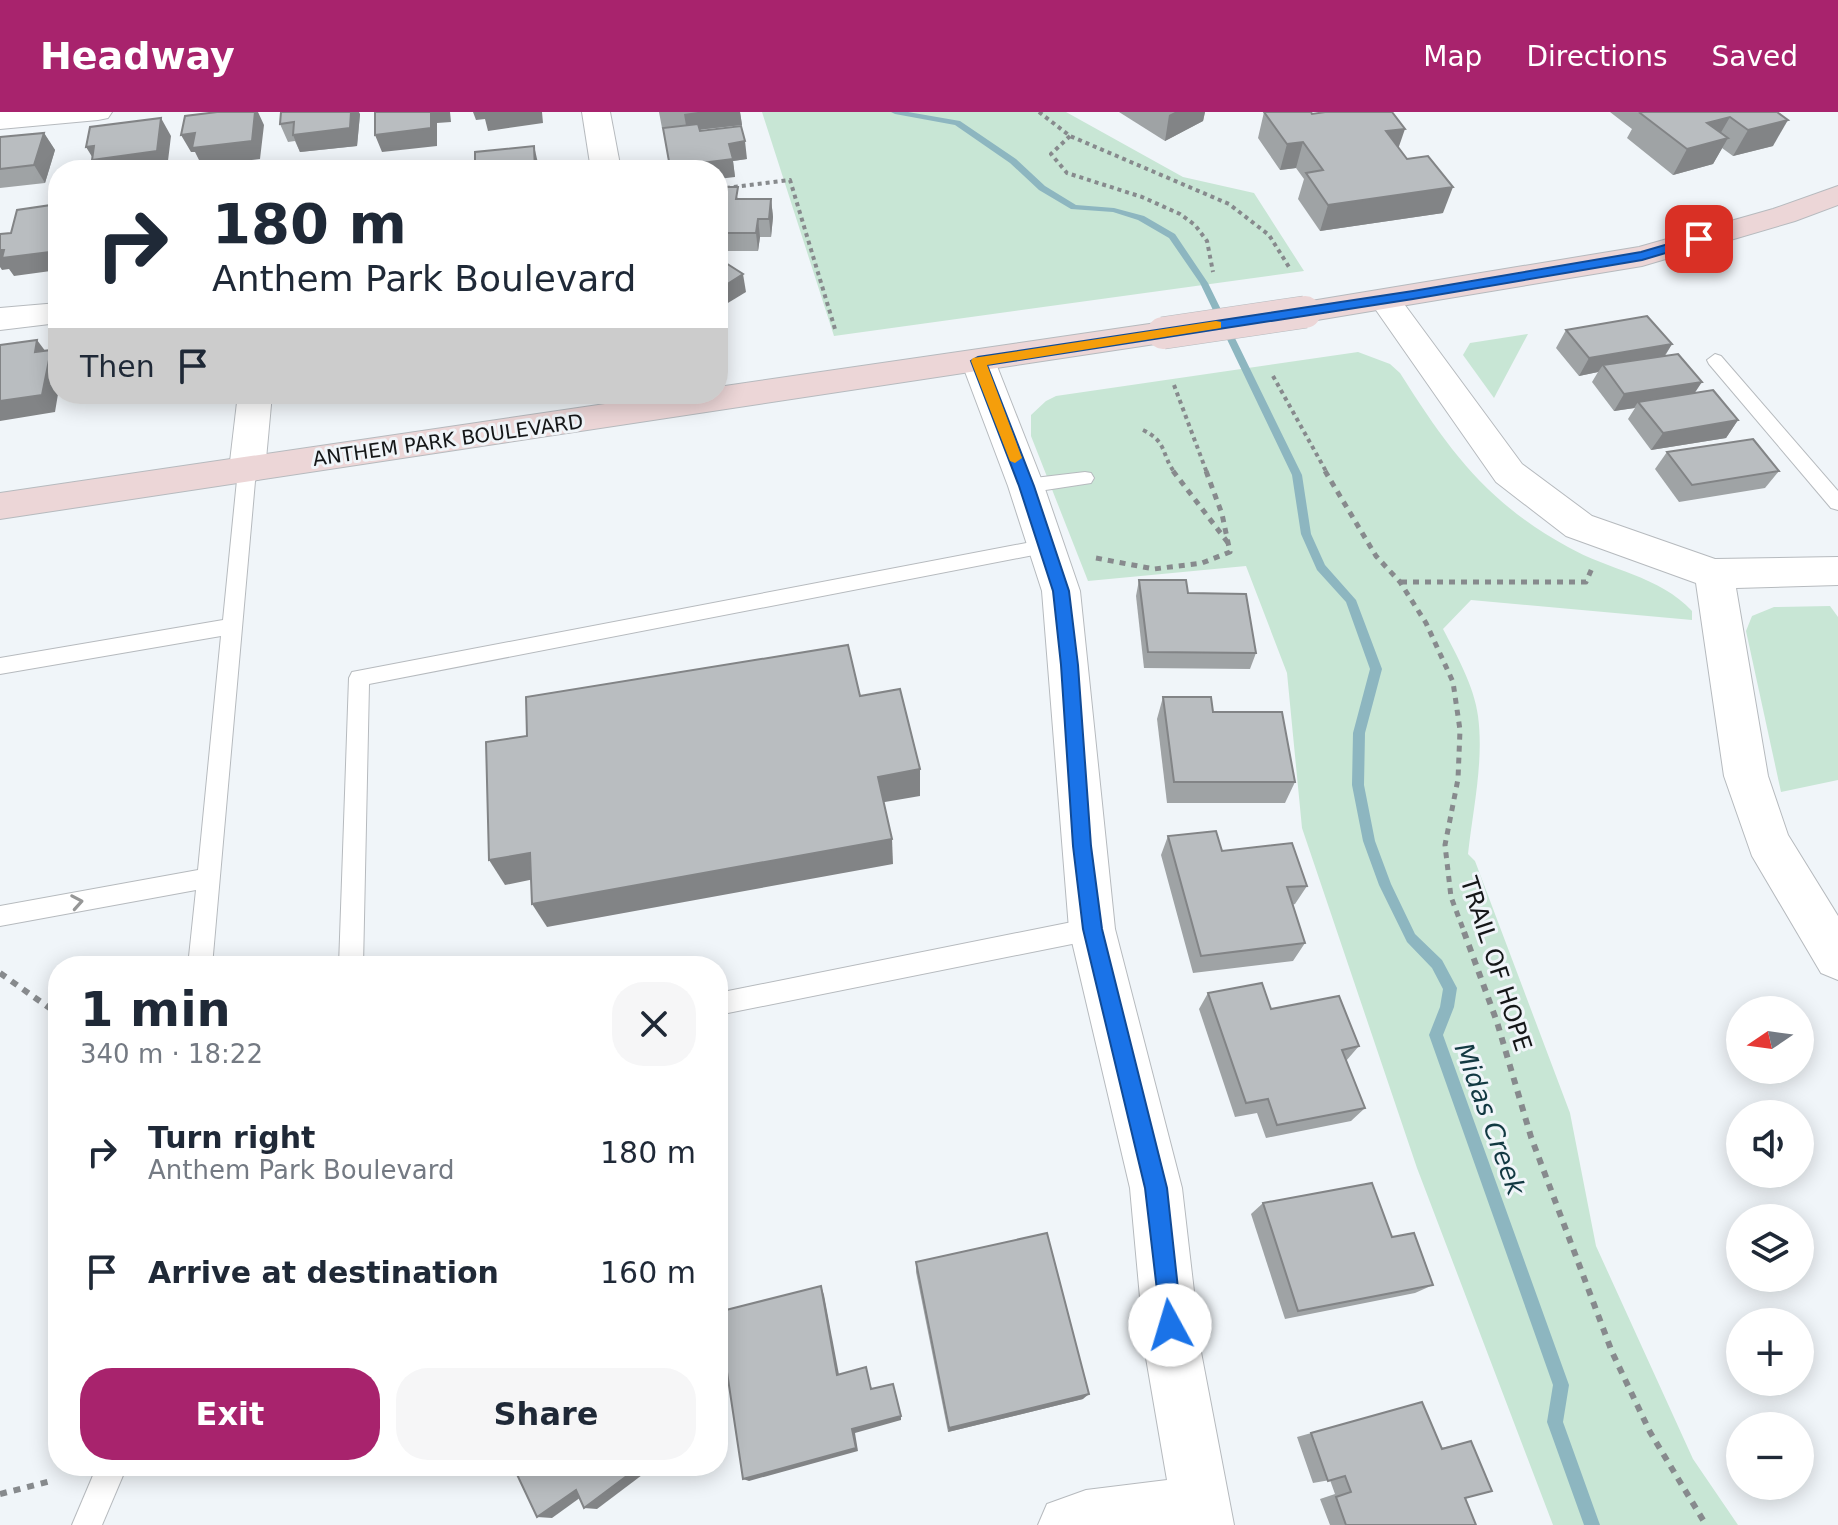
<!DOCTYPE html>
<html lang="en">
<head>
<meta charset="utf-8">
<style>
	:root { --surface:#fff; --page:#f6f6f7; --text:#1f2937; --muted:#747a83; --accent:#a8236d }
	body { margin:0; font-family:"DejaVu Sans",sans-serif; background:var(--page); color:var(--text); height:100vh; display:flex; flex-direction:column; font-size:30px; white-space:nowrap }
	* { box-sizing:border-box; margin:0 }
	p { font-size:26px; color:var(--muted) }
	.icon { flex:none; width:44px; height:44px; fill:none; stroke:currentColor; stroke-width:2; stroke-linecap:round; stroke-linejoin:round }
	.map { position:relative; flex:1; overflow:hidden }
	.sheet { position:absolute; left:48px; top:844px; width:680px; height:520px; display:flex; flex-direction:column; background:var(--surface); border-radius:32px; box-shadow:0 4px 20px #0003 }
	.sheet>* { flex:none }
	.guide { position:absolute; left:48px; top:48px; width:680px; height:244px; border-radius:32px; box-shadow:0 4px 20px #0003; background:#fff; color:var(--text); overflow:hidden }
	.needle { width:52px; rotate:257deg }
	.fabs { position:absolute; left:1726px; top:884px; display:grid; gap:16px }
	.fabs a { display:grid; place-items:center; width:88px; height:88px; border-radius:50%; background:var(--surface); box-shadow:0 4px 20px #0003; font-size:40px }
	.pin { position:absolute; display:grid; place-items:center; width:68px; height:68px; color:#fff; margin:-34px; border-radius:16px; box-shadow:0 4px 12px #0006 }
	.me { position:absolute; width:88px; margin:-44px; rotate:354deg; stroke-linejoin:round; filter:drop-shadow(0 0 6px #0008) }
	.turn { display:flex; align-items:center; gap:28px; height:168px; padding:0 32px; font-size:36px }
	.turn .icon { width:104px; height:104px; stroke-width:2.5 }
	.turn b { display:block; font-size:56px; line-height:68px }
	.then { display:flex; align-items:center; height:76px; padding:0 32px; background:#0003; gap:16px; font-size:30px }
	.round { display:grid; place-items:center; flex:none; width:84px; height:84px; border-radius:32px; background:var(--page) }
	.summary { display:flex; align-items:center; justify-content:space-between; height:136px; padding:0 32px }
	h1 { font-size:48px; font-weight:800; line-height:60px }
	.button { display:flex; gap:16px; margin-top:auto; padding:16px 32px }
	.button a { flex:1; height:92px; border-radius:32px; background:var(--accent); color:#fff; font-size:32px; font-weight:800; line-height:92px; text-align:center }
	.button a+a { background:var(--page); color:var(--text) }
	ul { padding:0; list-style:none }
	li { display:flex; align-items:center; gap:24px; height:120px; padding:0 32px }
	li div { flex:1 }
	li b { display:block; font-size:30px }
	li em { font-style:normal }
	header { display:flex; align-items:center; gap:48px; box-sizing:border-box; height:112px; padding:0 40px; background:var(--accent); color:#fff }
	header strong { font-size:38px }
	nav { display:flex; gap:44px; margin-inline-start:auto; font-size:28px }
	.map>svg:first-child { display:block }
	.green { fill:#c8e6d5 }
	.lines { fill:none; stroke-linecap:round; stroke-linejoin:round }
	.stream { fill:#8db6c0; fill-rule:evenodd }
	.service-casing { stroke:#b6babe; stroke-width:2 }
	.minor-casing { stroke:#b6babe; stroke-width:2 }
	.secondary-casing { stroke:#b6babe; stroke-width:2 }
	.path-far2 { stroke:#878a8d; stroke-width:4; stroke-dasharray:4 4; stroke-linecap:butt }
	.path-far1 { stroke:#878a8d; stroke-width:5; stroke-dasharray:6 6; stroke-linecap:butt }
	.path { stroke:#878a8d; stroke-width:6; stroke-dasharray:7 7; stroke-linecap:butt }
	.service { fill:#fff; fill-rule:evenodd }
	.minor { fill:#fff; fill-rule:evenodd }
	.secondary { fill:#ecd6d7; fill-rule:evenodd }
	.secondary-bridge-casing { stroke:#b6babe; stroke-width:33; stroke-linecap:butt }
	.secondary-bridge { stroke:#ecd6d7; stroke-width:32 }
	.wall { fill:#9fa3a5 }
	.shaded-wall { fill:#828486 }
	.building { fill:#b9bdc0; stroke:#828486; stroke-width:2 }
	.oneway { stroke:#969797 }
	.route { fill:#1a73e8; stroke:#114b97; stroke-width:2 }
	.slow { fill:#f59e0b }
	.labels { text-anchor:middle; stroke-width:6; stroke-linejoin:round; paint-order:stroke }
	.far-street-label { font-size:20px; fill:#151718; stroke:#f0f5f9 }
	.street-label { font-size:24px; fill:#151718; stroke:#f0f5f9 }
	.water-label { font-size:26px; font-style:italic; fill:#123942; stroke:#f0f5f9 }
</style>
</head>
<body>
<header>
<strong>Headway</strong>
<nav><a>Map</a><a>Directions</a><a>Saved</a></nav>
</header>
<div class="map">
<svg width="1838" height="1413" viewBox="0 0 1838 1413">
	<rect width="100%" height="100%" fill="#f0f5f9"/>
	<g class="green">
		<path d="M762 0H1066L1183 65 1254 81 1304 159 834 224Z"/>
		<path d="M1528 222 1494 286 1463 243 1470 231Z"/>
		<path d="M1358 240 1390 252 1400 261C1448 337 1487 391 1568 435 1608 458 1660 464 1692 499V508L1471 488 1443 517C1457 544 1474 574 1478 604 1484 649 1473 697 1468 742L1475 749 1570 1001 1596 1134 1693 1347 1738 1413H1553L1417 1056 1302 716 1287 561 1246 454 1088 469 1031 324V303L1046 289 1056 284Z"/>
		<path d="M1830 494 1838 505V668L1781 680 1746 519 1752 504 1774 495Z"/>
	</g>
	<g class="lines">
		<path class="stream" d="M891 0H908L960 9 1016 47 1045 74 1076 93 1114 96 1144 104 1175 122 1208 171 1302 363 1311 422 1325 453 1356 488 1382 557 1365 621 1364 673 1375 729 1391 772 1415 822 1442 848 1457 876 1454 895 1443 923 1569 1273 1563 1310 1600 1413H1584L1547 1310 1553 1273 1429 923 1440 895 1443 877 1432 856 1407 830 1379 773 1363 729 1352 673 1353 621 1370 557 1346 490 1317 458 1301 422 1292 363 1200 171 1169 126 1138 108 1113 100 1071 97 1039 78 1010 51 955 13 895 2Z"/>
		<defs>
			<g id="service">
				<path d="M1715 242 1721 244 1838 379V398L1831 396 1709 252 1707 248Z"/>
				<path d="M247 352 256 358 212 854H188L196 778 0 814V794L198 758 221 524 0 562V546L223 508 238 358Z"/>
				<path d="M1085 360 1091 361 1094 366 1091 371 1026 381 1017 374 1026 367Z"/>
				<path d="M1047 427 1054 429 1056 434 1054 439 369 572 363 854H339L349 566 352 560Z"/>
				<path d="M1092 806 1100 810 1104 817 1100 824 1092 828 718 903V881Z"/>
				<path d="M97 1354H127L102 1413H72Z"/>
			</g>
			<g id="minor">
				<path d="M0 0H112L108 6 98 8 0 17Z"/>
				<path d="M582 0H610L621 58H591Z"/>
				<path d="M1385 178 1396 181 1522 352 1592 404 1715 447 1838 445V473L1736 476 1768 664 1788 723 1838 804V868L1821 861 1752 744 1724 664 1696 471 1566 424 1496 370 1369 188 1374 181Z"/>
				<path d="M58 191V211L0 218V196Z"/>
				<path d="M978 238 990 241 995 249 1044 374 1080 479 1115 817 1182 1076 1201 1240 1234 1413H1038L1047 1392 1086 1378 1167 1368 1145 1240 1130 1076 1069 817 1042 479 1008 374 961 249 966 241Z"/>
				<path d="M238 282H272L265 358 260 367 247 371 234 367 229 358Z"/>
			</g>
			<g id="secondary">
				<path d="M1838 74V93L1795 109 1642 154 1305 210 1293 207 1289 200 1293 193 1305 190 1639 135 1773 97Z"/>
				<path d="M1163 210 1175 213 1180 221 1175 229 0 407V381L673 282H718V275Z"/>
			</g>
		</defs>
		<use href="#service" class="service-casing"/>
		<use href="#minor" class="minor-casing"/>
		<use href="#secondary" class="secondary-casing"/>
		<g class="path-far2">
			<path d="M1039 0 1070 24 1229 92 1269 123 1289 155"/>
			<path d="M1070 24 1051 42 1067 61 1142 85 1180 102 1195 113 1207 129 1213 160"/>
			<path d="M718 77 790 68 835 217"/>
			<path d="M1273 264 1327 361"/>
			<path d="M1174 273 1207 361"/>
			<path d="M1143 318C1168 330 1161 343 1175 361"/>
		</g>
		<g class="path-far1">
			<path d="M1173 359 1229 432"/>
			<path d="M1325 359 1376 444 1400 470 1426 511 1453 570 1460 618 1458 667 1445 733 1451 785 1465 822"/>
			<path d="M1096 446 1154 457 1202 451 1230 440 1222 402 1206 359"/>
			<path d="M1401 470H1586L1593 454"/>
		</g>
		<g class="path">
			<path d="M1464 820 1497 910 1531 1025 1612 1240 1650 1320 1706 1413"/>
			<path d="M0 861 58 902"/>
			<path d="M0 1382 51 1369"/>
		</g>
		<use href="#service" class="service"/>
		<use href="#minor" class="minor"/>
		<use href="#secondary" class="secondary"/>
		<defs>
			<path id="secondary-bridge" d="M1163 221 1305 200"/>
		</defs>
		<use href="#secondary-bridge" class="secondary-bridge-casing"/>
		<use href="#secondary-bridge" class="secondary-bridge"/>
	</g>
	<g class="wall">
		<path d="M659 0H740L742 13 699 18 700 19 747 47 733 49 735 65 718 58H670L663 16 686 13 662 16Z"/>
		<path d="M1119 0H1205L1203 9 1165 29Z"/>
		<path d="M1264 0 1312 2 1399 36 1443 101 1320 119 1298 87 1304 67 1296 56 1280 58 1258 26Z"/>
		<path d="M1610 0H1777L1773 34 1733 44 1722 36 1713 52 1673 63 1627 26 1632 17Z"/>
		<path d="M360 2 357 34 300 40 295 29 288 30 280 12Z"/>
		<path d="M44 21 55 38 45 71 0 76V25Z"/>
		<path d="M718 75 740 87H771L773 105 771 125H760L758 139H718Z"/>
		<path d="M1566 218 1672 232 1665 244 1695 281 1738 308 1726 326 1651 338 1628 307 1635 296 1614 299 1592 270 1598 260 1579 264 1556 236Z"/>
		<path d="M1667 340 1779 359 1765 376 1679 390 1655 357Z"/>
		<path d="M1139 468 1188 481 1256 541 1250 557 1144 556 1136 484Z"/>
		<path d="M1163 585 1213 600 1295 670 1285 691H1167L1157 607Z"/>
		<path d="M1168 724 1222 739 1307 774 1295 792 1292 793 1305 831 1293 849 1193 861 1161 743Z"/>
		<path d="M1208 881 1271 897 1359 934 1346 949 1365 996 1351 1009 1266 1026 1257 1001 1235 1005 1199 897Z"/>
		<path d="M1263 1091 1392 1125 1433 1173 1415 1181 1285 1207 1251 1102Z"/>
		<path d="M916 1150 1083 1287 948 1320 916 1160Z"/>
		<path d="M1422 1290 1441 1336 1471 1329 1465 1386 1476 1413H1330L1320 1387 1335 1382 1330 1368 1313 1371 1297 1325Z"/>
	</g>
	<g class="shaded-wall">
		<path d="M255 0H258L264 13 260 47 202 54 195 40H191L181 23Z"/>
		<path d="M351 0H359L360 2 357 34 300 40 293 23Z"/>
		<path d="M431 0H450L451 10 437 11V34L382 40 375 23Z"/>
		<path d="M473 0H542L543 11 488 19 485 7 476 8Z"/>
		<path d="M698 0H740L742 13 687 19 684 2Z"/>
		<path d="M1175 0H1205L1203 9 1165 29 1169 3Z"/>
		<path d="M1730 5 1716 29 1728 26 1713 52 1673 63 1687 37 1707 11Z"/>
		<path d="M161 6 171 24 167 57 98 58 92 48H94L86 35Z"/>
		<path d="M1788 8 1773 34 1733 44 1748 18Z"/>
		<path d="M1405 17 1396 43 1386 19Z"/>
		<path d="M44 21 55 38 45 71 34 53Z"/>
		<path d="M745 29 747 47 733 49 735 65 718 67V58H670V55L729 32Z"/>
		<path d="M1303 30 1296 56 1280 58 1287 32Z"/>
		<path d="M534 34 538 51 539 58H535Z"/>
		<path d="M1453 75 1443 101 1320 119 1328 93Z"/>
		<path d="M771 87 773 105 771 125 769 107Z"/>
		<path d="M758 107 760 125 758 139 756 121Z"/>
		<path d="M0 138 58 139V158L14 164 9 157 2 158 0 155Z"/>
		<path d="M743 162 746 180 718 197V178Z"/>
		<path d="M37 228 49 244 51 238 58 248V282L55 300 0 309V289L35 240Z"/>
		<path d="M1672 232 1661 249 1603 253 1598 260 1579 264 1589 246Z"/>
		<path d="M1702 270 1690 288 1638 290 1634 296 1614 299 1624 282Z"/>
		<path d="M77 282H130L81 288Z"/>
		<path d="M1738 308 1726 326 1651 338 1663 321Z"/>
		<path d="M920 657V684L879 691 878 665Z"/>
		<path d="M892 727 893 752 547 815 532 792Z"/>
		<path d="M530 741 544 765 505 773 489 748Z"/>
		<path d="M821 1174 824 1183 840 1268 837 1263Z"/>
		<path d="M1089 1282 1083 1287 948 1320 949 1316Z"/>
		<path d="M901 1304V1308L855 1321 858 1339 749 1369 743 1367 852 1317Z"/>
		<path d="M640 1354H654L597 1397 584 1396Z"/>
		<path d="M576 1378 588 1380 552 1406 537 1405Z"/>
	</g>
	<g class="building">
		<path d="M217 0H255L252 29 192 36 195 21 181 23 185 4Z"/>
		<path d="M281 0H351L350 16 293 23 294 10 280 12Z"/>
		<path d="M375 0H431V16L375 23Z"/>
		<path d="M1264 0H1311L1312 2 1325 0H1392L1405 17 1386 19 1407 47 1428 44 1453 75 1328 93 1306 61 1323 58 1303 30 1287 32Z"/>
		<path d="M1642 0H1777L1788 8 1748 18 1730 5 1707 11 1728 26 1687 37 1640 1Z"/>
		<path d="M161 6 157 39 92 48 94 34 86 35 90 15Z"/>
		<path d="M698 12 700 19 741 14 745 29 729 32 733 47 670 55 663 16Z"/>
		<path d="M44 21 34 53 0 57V25Z"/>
		<path d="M534 34 535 58H475V40Z"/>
		<path d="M438 55V58H415Z"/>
		<path d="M718 75H738L736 87H771L769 107H758L756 121H718Z"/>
		<path d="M58 92V139L2 146 4 138H0V122L11 121 17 98Z"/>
		<path d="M718 146 743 162 718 178Z"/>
		<path d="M1647 204 1672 232 1589 246 1566 218Z"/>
		<path d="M37 228 35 240 51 238 42 283 0 289V233Z"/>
		<path d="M1678 242 1702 270 1624 282 1603 253Z"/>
		<path d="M1713 278 1738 308 1663 321 1638 290Z"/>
		<path d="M1753 327 1779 359 1692 373 1667 340Z"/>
		<path d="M1139 468H1186L1188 481 1246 482 1256 541 1148 540Z"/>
		<path d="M848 533 860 584 900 577 920 657 878 665 892 727 532 792 530 741 489 748 486 630 527 624 526 585Z"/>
		<path d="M1163 585H1211L1213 600H1282L1295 670H1174Z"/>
		<path d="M1216 719 1222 739 1292 731 1307 774 1287 775 1305 831 1201 844 1168 724Z"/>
		<path d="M1262 871 1271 897 1339 884 1359 934 1342 938 1365 996 1277 1013 1268 987 1246 991 1208 881Z"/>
		<path d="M1372 1071 1392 1125 1414 1121 1433 1173 1298 1199 1263 1091Z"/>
		<path d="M1047 1121 1089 1282 949 1316 916 1150Z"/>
		<path d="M821 1174 837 1263 866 1255 871 1277 893 1272 901 1304 852 1317 856 1336 743 1367 718 1200Z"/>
		<path d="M1422 1290 1442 1337 1471 1329 1492 1379 1465 1386 1476 1413H1346L1336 1385 1351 1380 1345 1364 1328 1369 1311 1321Z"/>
		<path d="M513 1354H640L584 1396 576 1378 537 1405Z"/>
	</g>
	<defs><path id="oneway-chevron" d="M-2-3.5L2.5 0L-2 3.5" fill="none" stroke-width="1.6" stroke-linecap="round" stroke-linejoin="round" transform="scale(2)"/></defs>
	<use class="oneway" href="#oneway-chevron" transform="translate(77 790) rotate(-10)"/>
	<path class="route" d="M1699 123 1705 127 1703 130 1642 148 1413 187 987 253 1034 374 1069 479 1078 553 1091 734 1102 817 1167 1076 1182 1213 1178 1221 1170 1224 1162 1221 1145 1076 1083 817 1073 734 1061 553 1053 479 1019 374 971 249 978 245 1413 179 1641 140Z"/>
	<path class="slow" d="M1216 209 1221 210V216L987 253 1022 346 1015 351 1010 349 971 249 973 246Z"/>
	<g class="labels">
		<g class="far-street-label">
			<text transform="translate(448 328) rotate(-8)" y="7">ANTHEM PARK BOULEVARD</text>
		</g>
		<g class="street-label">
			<text transform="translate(1496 852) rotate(72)" y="8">TRAIL OF HOPE</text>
		</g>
		<g class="water-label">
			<text transform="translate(1490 1007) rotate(70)" y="9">Midas Creek</text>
		</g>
	</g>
</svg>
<div class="fabs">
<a><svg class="needle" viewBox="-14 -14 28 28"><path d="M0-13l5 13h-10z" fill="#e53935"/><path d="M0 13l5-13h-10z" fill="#747a83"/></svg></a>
<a><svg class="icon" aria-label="sound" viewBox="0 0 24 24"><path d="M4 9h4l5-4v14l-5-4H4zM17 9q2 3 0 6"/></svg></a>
<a><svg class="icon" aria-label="layers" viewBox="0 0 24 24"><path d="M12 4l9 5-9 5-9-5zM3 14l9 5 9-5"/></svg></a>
<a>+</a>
<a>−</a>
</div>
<div class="pin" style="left:1699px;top:127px;background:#d93025"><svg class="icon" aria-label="arrive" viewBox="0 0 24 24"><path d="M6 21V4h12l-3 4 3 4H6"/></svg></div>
<svg class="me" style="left:1170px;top:1213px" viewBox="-20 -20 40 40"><circle r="19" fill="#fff"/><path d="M0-13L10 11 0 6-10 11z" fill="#1a73e8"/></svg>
<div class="guide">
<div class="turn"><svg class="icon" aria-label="right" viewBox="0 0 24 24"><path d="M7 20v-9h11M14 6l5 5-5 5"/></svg><div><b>180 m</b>Anthem Park Boulevard</div></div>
<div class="then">Then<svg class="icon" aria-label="arrive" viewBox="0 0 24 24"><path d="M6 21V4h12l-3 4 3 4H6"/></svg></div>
</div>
<section class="sheet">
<div class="summary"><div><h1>1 min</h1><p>340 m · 18:22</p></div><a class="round"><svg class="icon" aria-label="close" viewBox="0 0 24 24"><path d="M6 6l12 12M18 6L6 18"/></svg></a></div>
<ul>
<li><svg class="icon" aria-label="right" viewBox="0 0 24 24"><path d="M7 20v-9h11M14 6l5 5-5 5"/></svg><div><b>Turn right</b><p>Anthem Park Boulevard</p></div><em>180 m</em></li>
<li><svg class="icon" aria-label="arrive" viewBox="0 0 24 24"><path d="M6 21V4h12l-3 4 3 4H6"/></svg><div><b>Arrive at destination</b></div><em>160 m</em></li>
</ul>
<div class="button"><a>Exit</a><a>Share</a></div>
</section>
</div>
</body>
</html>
